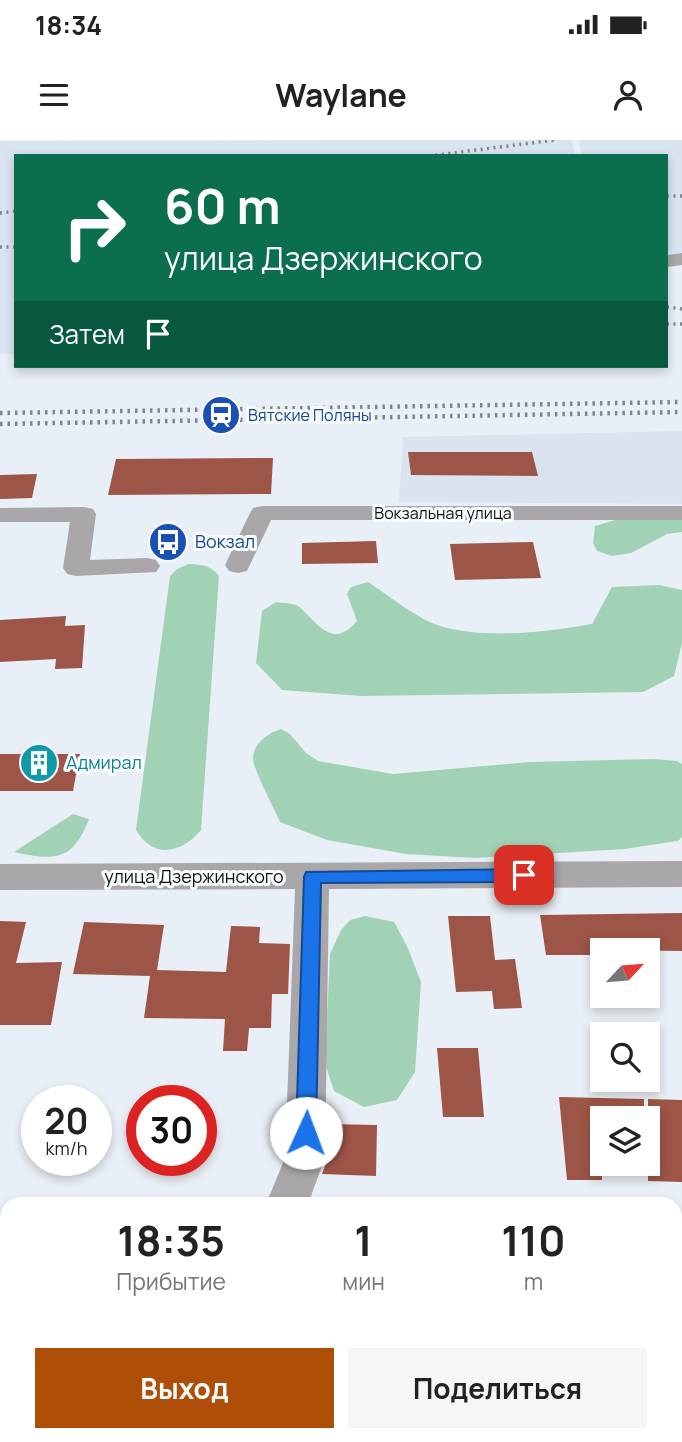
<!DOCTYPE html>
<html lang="ru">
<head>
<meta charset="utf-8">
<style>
	:root { --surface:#fff; --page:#f6f6f6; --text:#222; --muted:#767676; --accent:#af4f07 }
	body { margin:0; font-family:Manrope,sans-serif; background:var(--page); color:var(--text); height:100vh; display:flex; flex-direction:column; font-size:26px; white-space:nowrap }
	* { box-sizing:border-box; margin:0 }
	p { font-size:23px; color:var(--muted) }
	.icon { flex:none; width:38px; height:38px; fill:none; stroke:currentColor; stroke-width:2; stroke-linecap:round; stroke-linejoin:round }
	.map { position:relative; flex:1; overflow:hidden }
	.drawer { position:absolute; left:0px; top:1057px; width:682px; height:245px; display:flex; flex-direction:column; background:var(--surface); border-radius:21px 21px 0 0; box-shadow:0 4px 10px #0003 }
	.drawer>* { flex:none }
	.guide { position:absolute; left:14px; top:14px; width:654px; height:214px; border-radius:0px; box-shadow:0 4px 10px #0003; background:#0b6e4f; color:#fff; overflow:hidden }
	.needle { width:46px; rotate:64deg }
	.fabs { position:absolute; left:590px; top:798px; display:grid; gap:14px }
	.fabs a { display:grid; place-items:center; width:70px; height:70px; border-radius:0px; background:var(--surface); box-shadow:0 4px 10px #0003; font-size:35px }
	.speed { position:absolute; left:21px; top:945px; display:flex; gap:14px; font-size:35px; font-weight:700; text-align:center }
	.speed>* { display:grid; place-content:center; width:91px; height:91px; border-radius:50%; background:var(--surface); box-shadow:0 4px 10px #0003; line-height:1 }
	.speed small { font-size:18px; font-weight:400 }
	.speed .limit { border:10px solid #d22; background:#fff; color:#111 }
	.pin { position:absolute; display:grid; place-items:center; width:60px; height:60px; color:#fff; margin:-30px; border-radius:14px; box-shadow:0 4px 10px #0006 }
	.me { position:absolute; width:77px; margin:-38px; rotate:2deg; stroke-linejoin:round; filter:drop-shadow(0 0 5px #0008) }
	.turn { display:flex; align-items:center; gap:24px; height:147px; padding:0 35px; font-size:32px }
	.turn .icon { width:91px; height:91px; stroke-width:2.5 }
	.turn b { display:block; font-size:49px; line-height:60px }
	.then { display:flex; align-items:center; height:66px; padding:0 35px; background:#0003; gap:14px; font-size:26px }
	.eta { display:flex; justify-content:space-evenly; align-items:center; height:119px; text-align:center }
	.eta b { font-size:42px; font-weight:700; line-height:49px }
	.cta { display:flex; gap:14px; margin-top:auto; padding:14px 35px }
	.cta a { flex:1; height:80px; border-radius:0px; background:var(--accent); color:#fff; font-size:28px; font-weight:700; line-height:80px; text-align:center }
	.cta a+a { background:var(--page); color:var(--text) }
	.status { display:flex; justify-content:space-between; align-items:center; height:49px; padding:0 35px; background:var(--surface); direction:ltr }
	.status svg { height:19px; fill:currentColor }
	header { display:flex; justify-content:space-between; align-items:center; height:91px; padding:0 35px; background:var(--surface); font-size:32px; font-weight:700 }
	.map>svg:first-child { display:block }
	.built { fill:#d9e4f0 }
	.green { fill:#a2d2b5 }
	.building { fill:#9d5547 }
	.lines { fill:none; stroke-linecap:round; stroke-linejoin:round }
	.street { fill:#a9a7aa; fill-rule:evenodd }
	.rail-far1 { stroke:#81858a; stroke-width:3.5; stroke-dasharray:2 4.5; stroke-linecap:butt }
	.rail { stroke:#81858a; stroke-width:4.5; stroke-dasharray:2.5 5; stroke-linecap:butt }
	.route { fill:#1a73e8; stroke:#114b97; stroke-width:2 }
	.labels { text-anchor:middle; stroke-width:6; stroke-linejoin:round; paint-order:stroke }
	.far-transit-label { font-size:16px; fill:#164399; stroke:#f9fcff; text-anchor:start }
	.far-street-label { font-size:16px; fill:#0e1012; stroke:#f9fcff }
	.transit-label { font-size:18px; fill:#164399; stroke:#f9fcff; text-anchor:start }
	.culture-label { font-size:18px; fill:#0d838f; stroke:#f9fcff; text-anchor:start }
	.street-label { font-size:18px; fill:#0e1012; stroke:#f9fcff }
</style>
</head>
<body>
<div class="status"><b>18:34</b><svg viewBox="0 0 49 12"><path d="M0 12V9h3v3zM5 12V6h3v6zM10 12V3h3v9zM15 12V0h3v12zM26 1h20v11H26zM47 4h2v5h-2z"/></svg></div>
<header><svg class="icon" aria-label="menu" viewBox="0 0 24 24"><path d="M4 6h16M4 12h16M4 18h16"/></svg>Waylane<svg class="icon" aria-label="person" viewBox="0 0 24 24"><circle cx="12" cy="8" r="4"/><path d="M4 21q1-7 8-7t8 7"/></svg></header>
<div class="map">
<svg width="682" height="1302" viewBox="0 0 682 1302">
	<rect width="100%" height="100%" fill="#e9eff6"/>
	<g class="built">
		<path d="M572 0 575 16H16V214H0V1Z"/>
		<path d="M579 0H682V113H667V16H582Z"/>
		<path d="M682 291V364L399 362 403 297Z"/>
	</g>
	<g class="green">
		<path d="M682 374V392L667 394 631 413 612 416 597 411 593 403 595 386 632 375Z"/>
		<path d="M189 424C203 425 210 425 219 436L201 690C181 714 153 719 136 690L170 436 177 429Z"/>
		<path d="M368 442C388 455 415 477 437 485 483 500 545 492 592 484L612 447 659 445 682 450V503L674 536 643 552 361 556 282 550 256 523 262 471 276 462C282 463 293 463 298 466 315 479 331 512 357 481L347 454 351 447Z"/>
		<path d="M281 589 290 594 306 613 318 621 393 634 530 622 653 619 677 621 682 624V697L678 701 624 709 475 718 406 714 327 700 280 682C274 668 255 632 253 620 252 604 268 593 281 589Z"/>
		<path d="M73 674 89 679C73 721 55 721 14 712Z"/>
		<path d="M365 776 394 782 407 806 421 842 415 932 397 960 364 967 334 951 325 923 330 814 341 790 350 780Z"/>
	</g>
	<g class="building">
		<path d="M408 312H532L538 336 411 335Z"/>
		<path d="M273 318 271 354 108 355 116 319Z"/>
		<path d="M37 334 32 358 0 359V335Z"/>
		<path d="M376 401 378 423 302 424V403Z"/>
		<path d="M533 402 541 438 455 440 450 404Z"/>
		<path d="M66 476 65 486 85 485 82 528 55 529 56 519 0 522V480Z"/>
		<path d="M0 614H80L73 651H0Z"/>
		<path d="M682 773V811L602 810V815H546L540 775Z"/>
		<path d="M448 776H490L495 820 515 819 522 868 494 869 492 851 456 852Z"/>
		<path d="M0 781 26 782 16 823 62 822 51 885H0Z"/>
		<path d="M84 782 164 785 157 830 226 832 231 786 260 787 259 803 290 804 288 854H272L271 888H249L247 911H223L225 879 144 878 150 836 73 834Z"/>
		<path d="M437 908H478L484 977H443Z"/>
		<path d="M559 957 644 959V978H602V1040H567Z"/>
		<path d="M648 959 682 960V1042L648 1041Z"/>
		<path d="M328 984 377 985 376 1036 322 1034 328 1018Z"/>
	</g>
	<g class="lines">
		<g class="street">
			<path d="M682 113V125L667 127V115Z"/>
			<path d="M262 366H682V380H271L247 431 238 433 229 431 225 425 250 373 253 368Z"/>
			<path d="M84 367 93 369 96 374 90 420 147 418 156 420 160 426 156 432 76 436 67 434 63 428 70 382H0V368Z"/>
			<path d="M682 721V747L329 749 325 1018 308 1064H266L285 1018 295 749 0 750V724Z"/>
			<rect x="211" y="1295" width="46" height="7"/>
		</g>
		<g class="rail-far1">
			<path d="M429 16 555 0"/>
			<path d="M667 56H682"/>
			<path d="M0 73 16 71"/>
			<path d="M0 107H16"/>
			<path d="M667 167 682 169"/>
			<path d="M667 184H682"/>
		</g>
		<g class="rail">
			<path d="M0 273 682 262"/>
			<path d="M0 284 682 272"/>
		</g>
	</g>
	<path class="route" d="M524 729 530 731 532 735 530 740 524 742 321 743 316 993 313 999 306 1002 299 999 296 993 304 737 306 732Z"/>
	<defs>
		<symbol id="station-disc" viewBox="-11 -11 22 22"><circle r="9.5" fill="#1a4fb4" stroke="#f9fcff"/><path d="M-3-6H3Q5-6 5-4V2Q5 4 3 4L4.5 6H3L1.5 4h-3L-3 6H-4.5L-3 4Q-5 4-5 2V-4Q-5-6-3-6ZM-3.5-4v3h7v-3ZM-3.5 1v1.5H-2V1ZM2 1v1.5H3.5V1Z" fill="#fff"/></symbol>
		<symbol id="bus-disc" viewBox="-11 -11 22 22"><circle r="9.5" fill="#1a4fb4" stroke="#f9fcff"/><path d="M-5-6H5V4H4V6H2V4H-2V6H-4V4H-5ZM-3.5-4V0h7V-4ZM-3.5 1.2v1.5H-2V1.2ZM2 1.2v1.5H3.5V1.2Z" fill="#fff"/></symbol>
		<symbol id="building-disc" viewBox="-11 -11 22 22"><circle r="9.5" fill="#0f9aa8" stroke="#f9fcff"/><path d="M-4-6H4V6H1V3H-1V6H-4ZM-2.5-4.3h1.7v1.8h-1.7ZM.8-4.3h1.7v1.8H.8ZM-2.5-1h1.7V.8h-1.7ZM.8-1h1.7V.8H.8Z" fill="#fff"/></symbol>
	</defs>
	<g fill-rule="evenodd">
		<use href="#station-disc" x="199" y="253" width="44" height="44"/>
		<use href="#bus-disc" x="146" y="380" width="44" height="44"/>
		<use href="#building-disc" x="17" y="601" width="44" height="44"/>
	</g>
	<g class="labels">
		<g class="far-transit-label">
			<text x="248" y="281">Вятские Поляны</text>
		</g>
		<g class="far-street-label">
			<text x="443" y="379">Вокзальная улица</text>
		</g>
		<g class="transit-label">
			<text x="195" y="408">Вокзал</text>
		</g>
		<g class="culture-label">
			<text x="66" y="629">Адмирал</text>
		</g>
		<g class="street-label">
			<text x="194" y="743">улица Дзержинского</text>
		</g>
	</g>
</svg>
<div class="fabs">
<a><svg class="needle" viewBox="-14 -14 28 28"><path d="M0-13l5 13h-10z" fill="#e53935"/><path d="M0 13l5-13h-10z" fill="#767676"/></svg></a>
<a><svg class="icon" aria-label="search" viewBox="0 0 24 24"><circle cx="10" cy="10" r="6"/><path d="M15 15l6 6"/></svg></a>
<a><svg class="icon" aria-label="layers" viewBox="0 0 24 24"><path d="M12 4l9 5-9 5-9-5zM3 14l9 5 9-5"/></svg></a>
</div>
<div class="speed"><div>20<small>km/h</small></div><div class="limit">30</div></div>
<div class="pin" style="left:524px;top:735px;background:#d93025"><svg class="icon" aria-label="arrive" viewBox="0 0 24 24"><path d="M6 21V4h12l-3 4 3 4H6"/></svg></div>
<svg class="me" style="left:306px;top:993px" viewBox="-20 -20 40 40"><circle r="19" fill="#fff"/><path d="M0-13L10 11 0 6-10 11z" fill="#1a73e8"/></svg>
<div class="guide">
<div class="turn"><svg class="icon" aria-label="right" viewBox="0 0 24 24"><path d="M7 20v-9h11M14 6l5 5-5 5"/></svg><div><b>60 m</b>улица Дзержинского</div></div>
<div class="then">Затем<svg class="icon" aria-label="arrive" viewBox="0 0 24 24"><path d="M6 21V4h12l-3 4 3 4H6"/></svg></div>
</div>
<section class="drawer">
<div class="eta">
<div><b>18:35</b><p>Прибытие</p></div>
<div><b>1</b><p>мин</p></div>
<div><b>110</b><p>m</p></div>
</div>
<div class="cta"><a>Выход</a><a>Поделиться</a></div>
</section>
</div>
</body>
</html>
